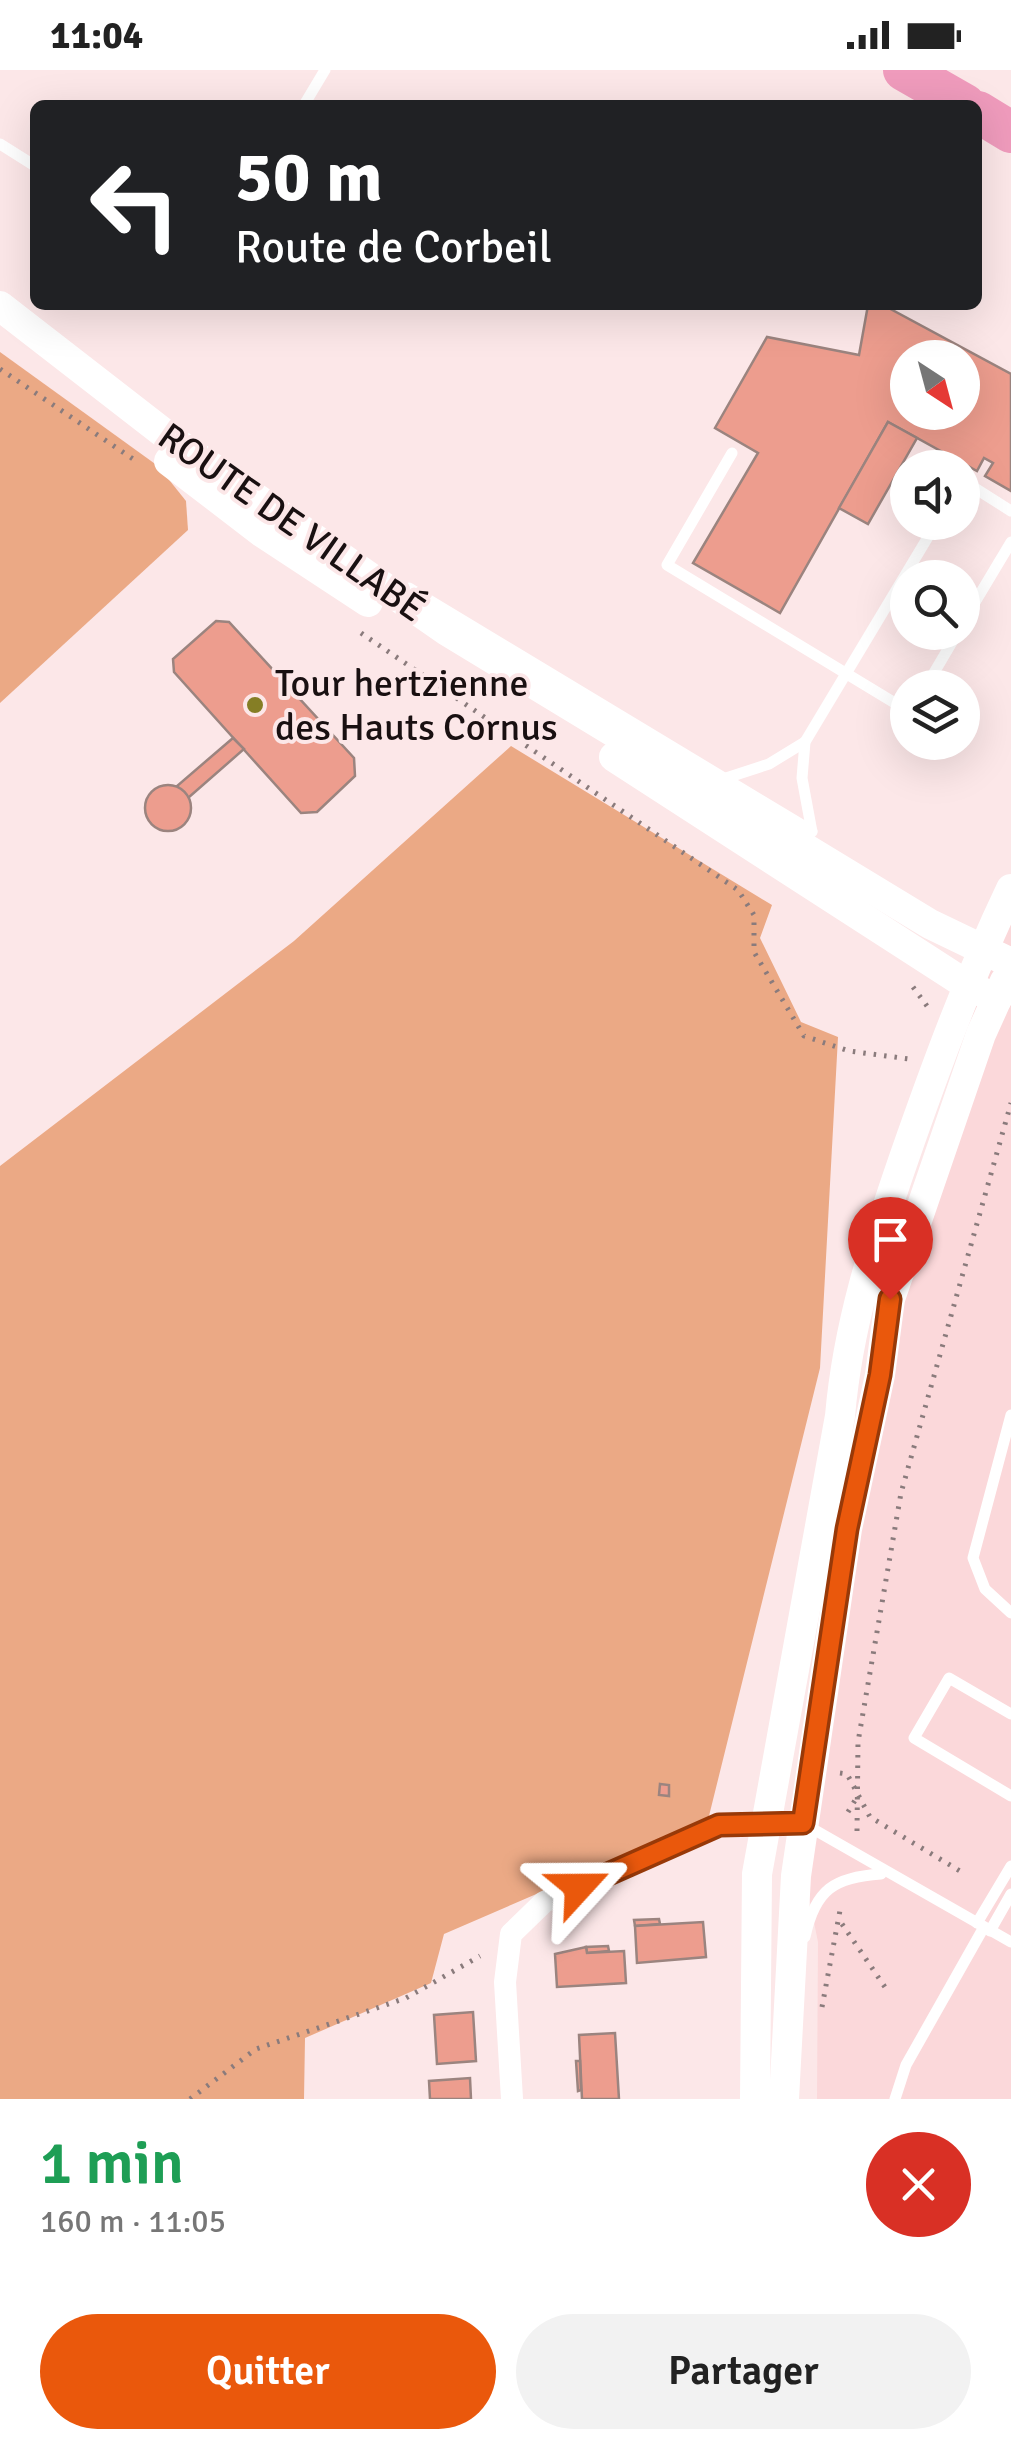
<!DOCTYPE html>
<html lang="fr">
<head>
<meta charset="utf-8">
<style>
	:root { --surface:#fff; --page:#f2f2f2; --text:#222; --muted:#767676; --accent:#ea580c }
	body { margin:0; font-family:Signika,sans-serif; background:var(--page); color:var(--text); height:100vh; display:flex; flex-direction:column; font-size:38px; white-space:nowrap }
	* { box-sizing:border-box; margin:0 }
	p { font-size:32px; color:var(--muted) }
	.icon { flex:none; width:55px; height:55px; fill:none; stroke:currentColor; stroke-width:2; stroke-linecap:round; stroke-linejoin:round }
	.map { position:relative; height:2029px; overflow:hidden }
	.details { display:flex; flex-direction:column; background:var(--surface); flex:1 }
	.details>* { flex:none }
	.guide { position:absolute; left:30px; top:30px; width:952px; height:210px; border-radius:15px; box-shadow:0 10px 40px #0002; background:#202124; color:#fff; overflow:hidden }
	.needle { width:65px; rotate:144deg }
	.controls { position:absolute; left:890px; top:270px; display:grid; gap:20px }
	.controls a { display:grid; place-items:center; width:90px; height:90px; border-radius:50%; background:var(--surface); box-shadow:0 10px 40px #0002; font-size:50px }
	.pin { position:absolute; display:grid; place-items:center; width:85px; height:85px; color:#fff; margin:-102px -42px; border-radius:50% 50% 50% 0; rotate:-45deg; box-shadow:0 0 10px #0007 }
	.pin .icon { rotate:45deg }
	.me { position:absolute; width:110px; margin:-55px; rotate:66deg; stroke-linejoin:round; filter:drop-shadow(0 0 8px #0008) }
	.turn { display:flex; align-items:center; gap:35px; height:210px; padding:0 40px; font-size:45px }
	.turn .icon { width:130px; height:130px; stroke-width:2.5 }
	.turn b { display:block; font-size:70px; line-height:85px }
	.round { display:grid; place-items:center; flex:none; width:105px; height:105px; border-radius:52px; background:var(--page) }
	.overview { display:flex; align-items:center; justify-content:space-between; height:170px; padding:0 40px }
	h1 { font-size:60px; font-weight:600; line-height:75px; color:#1e9e55 }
	.cta { display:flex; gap:20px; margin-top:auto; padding:20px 40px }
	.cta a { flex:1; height:115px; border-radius:60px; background:var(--accent); color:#fff; font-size:40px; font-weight:600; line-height:115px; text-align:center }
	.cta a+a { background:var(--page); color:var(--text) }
	.status { display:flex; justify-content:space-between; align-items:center; height:70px; padding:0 50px; background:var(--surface); direction:ltr }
	.status svg { height:28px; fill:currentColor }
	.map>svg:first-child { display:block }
	.built { fill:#fbd8da }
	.green { fill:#eba985 }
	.building { fill:#ed9d8e; stroke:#9b847f; stroke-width:2.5; fill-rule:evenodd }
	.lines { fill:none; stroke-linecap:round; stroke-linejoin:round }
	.path { stroke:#8a7b7c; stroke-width:5; stroke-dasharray:2.5 8; stroke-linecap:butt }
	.service { stroke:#fff; stroke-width:11 }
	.minor { stroke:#fff; stroke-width:22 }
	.tertiary { stroke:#fff; stroke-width:30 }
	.motorway { stroke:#ef9bbc; stroke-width:42 }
	.route-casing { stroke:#983908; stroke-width:25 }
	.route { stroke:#ea580c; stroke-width:18 }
	.poi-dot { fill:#857e25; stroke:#fce7e8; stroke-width:4 }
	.labels { text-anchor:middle; stroke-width:8; stroke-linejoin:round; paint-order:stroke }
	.street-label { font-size:38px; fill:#191011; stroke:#fce7e8 }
	.poi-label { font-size:38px; fill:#191011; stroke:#fce7e8; text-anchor:start }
</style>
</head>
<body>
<div class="status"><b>11:04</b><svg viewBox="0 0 49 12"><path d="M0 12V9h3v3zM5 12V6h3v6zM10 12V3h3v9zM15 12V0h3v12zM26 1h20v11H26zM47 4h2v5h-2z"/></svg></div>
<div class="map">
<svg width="1011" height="2029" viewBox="0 0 1011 2029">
	<rect width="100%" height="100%" fill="#fce7e8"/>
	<path class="built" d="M1011 850V2029H817L818 1872 793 1749 805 1641 884 1227 978 927Z"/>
	<g class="green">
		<path d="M0 282 158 396 186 431 188 460 0 633Z"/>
		<path d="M511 676 772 835 760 868 801 952 838 967 820 1298 708 1750 444 1864 431 1913 305 1968 304 2029H0V1096L294 871Z"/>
	</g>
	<g class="building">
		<path d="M868 235H883L1011 304V421L985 406 993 393 984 388 977 401 888 352 780 543 693 493 758 383 715 358 767 267 859 285ZM908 288H962V342H908Z"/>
		<path d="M888 352 917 368 868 454 839 438Z"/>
		<path d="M216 551 229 552 354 688 355 706 317 742 301 743 174 602 173 589Z"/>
		<path d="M233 668 244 679 188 728 177 716Z"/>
		<circle cx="168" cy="738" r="23"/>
		<path d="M660 1714 669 1715V1726L659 1725Z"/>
		<path d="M659 1849 660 1854 635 1856 634 1850Z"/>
		<path d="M703 1852 706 1887 637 1893 635 1856Z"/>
		<path d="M608 1876 609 1881 587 1883 586 1877Z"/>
		<path d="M586 1877 587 1883 624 1881 626 1913 557 1917 555 1884Z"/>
		<path d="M473 1942 476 1991 437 1994 434 1945Z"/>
		<path d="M615 1963 619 2029H582L579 1965Z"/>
		<path d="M576 1991H580L581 2020 578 2021Z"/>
		<path d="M470 2008 471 2029H430L429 2011Z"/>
	</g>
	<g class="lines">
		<g class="path">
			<path d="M0 299 139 393"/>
			<path d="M361 563 738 820 754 845V882L804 966 849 981 909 989"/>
			<path d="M913 917 930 940"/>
			<path d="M840 1703 847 1704 870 1747 960 1801"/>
			<path d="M848 1742 857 1727"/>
			<path d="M857 1761 858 1672 901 1423 1011 1033"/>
			<path d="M842 1854 887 1920"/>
			<path d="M822 1937 841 1835"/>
			<path d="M190 2029 256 1979 406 1928 480 1886"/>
		</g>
		<g class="service">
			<path d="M304 35 325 0"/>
			<path d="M0 74 35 96"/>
			<path d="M732 383 667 495 908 641"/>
			<path d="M927 387 943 398"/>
			<path d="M962 410 1011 441"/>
			<path d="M409 518 812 761"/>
			<path d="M962 554 1011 472"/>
			<path d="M925 618 958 562"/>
			<path d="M723 709 769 694 805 672"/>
			<path d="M812 762 802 708 805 672 937 452"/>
			<path d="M1011 1345 973 1488 985 1519 1011 1543"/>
			<path d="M1011 1644 949 1608 914 1668 1011 1726"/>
			<path d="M806 1755 1011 1872"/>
			<path d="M977 1853 1011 1796"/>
			<path d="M990 1861 1011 1824"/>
			<path d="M805 1867C815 1819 835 1807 881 1804"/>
			<path d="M895 2029 906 1995 984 1857"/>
		</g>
		<path class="minor" d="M512 2029 505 1912 511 1864 544 1832 719 1755 803 1753"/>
		<g class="tertiary">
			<path d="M0 236 174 371 447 561 930 854 1011 893"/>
			<path d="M169 391 263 463 368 532"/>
			<path d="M614 687 967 915 997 929"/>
			<path d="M755 2029 757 1804 840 1346C848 1254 874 1175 904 1088 936 996 969 907 1011 819"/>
			<path d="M784 2029 796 1806 847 1459 880 1305 890 1229 981 964 1005 911"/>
		</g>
		<g class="motorway">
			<path d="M904 0 965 35"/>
			<path d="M978 42 1011 62"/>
		</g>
	</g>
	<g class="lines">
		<defs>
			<path id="route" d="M579 1817 719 1755 803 1753 847 1459 880 1305 890 1229"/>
		</defs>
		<use href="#route" class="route-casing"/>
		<use href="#route" class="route"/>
	</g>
	<circle class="poi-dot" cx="255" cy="635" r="10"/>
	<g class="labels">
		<g class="street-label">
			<text transform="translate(292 452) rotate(35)" y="13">ROUTE DE VILLABÉ</text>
		</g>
		<g class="poi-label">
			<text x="275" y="626">Tour hertzienne<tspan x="275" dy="44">des Hauts Cornus</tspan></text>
		</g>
	</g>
</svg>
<div class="controls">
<a><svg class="needle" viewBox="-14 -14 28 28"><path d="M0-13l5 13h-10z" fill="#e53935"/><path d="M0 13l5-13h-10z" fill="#767676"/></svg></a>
<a><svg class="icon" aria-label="sound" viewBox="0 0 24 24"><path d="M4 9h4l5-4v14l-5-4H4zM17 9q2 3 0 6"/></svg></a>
<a><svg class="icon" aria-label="search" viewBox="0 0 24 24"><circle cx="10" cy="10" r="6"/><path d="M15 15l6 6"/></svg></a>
<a><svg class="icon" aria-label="layers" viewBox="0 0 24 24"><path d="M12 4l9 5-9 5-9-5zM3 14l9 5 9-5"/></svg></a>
</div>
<div class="pin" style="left:890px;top:1229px;background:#d93025"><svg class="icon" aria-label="arrive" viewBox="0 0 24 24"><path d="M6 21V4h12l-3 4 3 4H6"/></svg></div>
<svg class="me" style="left:579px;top:1817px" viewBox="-20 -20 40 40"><path d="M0-17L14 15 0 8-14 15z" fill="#ea580c" stroke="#fff" stroke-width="4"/></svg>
<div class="guide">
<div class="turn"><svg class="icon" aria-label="left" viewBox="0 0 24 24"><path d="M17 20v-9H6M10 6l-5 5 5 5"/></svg><div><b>50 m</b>Route de Corbeil</div></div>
</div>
</div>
<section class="details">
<div class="overview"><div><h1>1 min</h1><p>160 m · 11:05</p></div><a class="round" style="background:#d93025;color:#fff"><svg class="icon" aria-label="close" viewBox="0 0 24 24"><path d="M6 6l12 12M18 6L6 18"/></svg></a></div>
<div class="cta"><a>Quitter</a><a>Partager</a></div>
</section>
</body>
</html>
